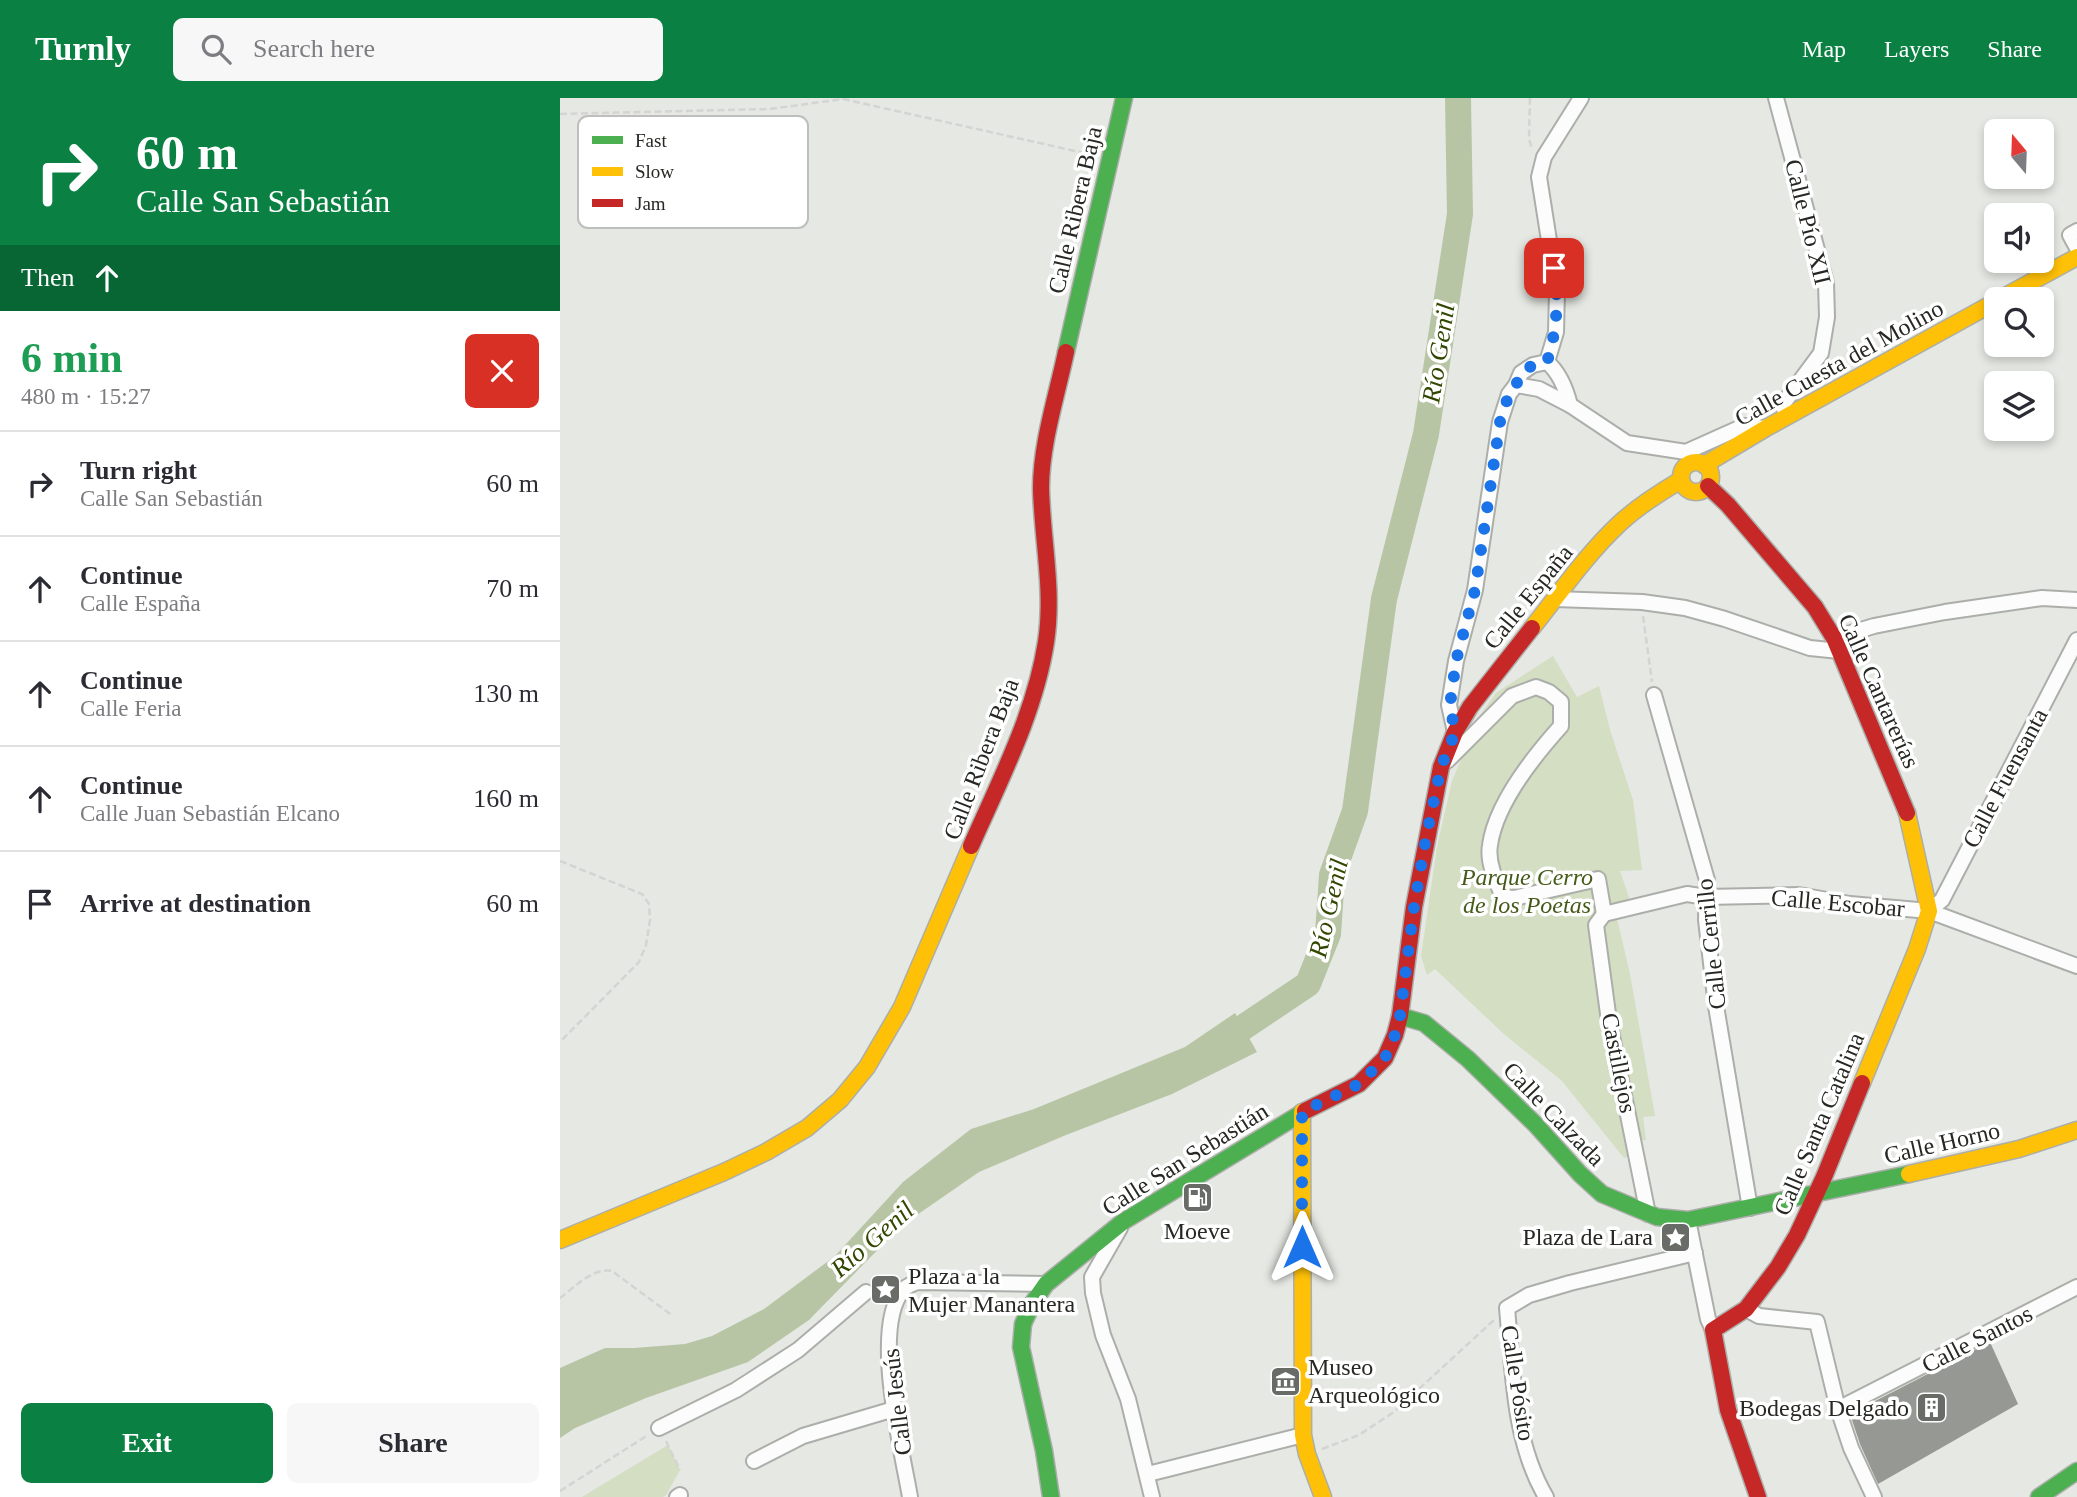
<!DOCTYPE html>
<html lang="en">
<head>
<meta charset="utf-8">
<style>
	:root { --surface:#fff; --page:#f7f7f7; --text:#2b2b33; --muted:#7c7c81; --line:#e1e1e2; --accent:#0b8043 }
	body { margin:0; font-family:Georgia,serif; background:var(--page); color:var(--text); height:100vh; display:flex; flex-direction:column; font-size:26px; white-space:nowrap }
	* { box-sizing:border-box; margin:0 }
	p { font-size:23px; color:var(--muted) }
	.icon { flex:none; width:38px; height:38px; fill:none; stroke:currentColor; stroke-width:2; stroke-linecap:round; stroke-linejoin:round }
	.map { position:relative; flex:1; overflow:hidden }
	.details { display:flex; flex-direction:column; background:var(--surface); width:560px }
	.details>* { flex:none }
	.guide { background:#0b8043; color:#fff; overflow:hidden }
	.needle { width:46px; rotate:341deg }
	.buttons { position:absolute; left:1424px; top:21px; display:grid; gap:14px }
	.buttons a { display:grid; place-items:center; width:70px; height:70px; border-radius:10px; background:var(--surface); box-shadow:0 4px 10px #0003; font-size:35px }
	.pin { position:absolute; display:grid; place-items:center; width:60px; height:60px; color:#fff; margin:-30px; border-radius:14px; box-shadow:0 4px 10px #0006 }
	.me { position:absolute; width:77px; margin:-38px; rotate:0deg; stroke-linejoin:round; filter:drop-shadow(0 0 5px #0008) }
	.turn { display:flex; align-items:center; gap:24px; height:147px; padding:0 21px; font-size:32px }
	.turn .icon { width:91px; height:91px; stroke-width:2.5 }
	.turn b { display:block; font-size:49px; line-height:60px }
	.then { display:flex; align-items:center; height:66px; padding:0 21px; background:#0003; gap:14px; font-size:26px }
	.round { display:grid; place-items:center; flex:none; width:74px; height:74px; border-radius:10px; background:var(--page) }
	.headline { display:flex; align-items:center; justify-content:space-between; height:119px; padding:0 21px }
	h1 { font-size:42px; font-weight:700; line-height:52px; color:#1e9e55 }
	.button { display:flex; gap:14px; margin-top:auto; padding:14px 21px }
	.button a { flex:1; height:80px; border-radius:10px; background:var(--accent); color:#fff; font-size:28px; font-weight:700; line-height:80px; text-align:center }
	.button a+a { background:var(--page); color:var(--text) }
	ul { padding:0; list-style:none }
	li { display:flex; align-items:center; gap:21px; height:105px; padding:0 21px; border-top:2px solid var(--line) }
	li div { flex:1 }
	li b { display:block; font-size:26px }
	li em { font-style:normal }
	header { display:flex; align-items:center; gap:42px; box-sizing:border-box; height:98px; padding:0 35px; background:var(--accent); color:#fff }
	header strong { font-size:33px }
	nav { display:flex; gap:38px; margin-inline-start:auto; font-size:24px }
	.search { width:490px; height:63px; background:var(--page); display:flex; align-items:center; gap:18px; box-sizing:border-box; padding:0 24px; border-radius:10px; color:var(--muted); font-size:26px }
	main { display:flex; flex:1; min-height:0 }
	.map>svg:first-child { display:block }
	.green { fill:#d3dec3 }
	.water { fill:#b8c5a5 }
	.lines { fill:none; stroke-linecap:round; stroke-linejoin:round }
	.river { stroke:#b8c5a5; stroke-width:26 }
	.building { fill:#969893 }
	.street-casing { stroke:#acaeaa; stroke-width:18 }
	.fast-casing { stroke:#acaeaa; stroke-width:19 }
	.slow-casing { stroke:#acaeaa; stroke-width:19 }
	.jam-casing { stroke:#acaeaa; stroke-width:19 }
	.path { stroke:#d4d4d3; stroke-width:2.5; stroke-dasharray:7 3.5; stroke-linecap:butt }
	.street { stroke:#fbfcfb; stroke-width:14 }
	.fast { stroke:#4caf50; stroke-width:16 }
	.slow { stroke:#ffc107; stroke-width:16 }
	.jam { stroke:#c62828; stroke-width:16 }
	.route { stroke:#1a73e8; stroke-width:12; stroke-dasharray:0 21.6 }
	.labels { text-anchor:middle; stroke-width:7; stroke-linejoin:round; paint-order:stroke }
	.street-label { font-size:24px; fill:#262824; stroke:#fff }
	.park-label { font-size:24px; font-style:italic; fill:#455b1a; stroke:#fff }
	.poi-label { font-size:24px; fill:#262824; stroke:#fff; text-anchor:end }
	.water-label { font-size:26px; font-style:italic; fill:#324700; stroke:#fff }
	.key { fill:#fff; stroke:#bebebd; stroke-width:2 }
	.key-label { font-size:19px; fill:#262824 }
</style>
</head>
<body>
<header>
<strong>Turnly</strong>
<div class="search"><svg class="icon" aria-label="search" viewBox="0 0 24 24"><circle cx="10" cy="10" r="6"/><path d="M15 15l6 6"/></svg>Search here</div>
<nav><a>Map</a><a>Layers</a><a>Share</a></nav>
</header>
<main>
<section class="details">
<div class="guide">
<div class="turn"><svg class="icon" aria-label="right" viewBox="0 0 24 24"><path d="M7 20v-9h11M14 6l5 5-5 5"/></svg><div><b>60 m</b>Calle San Sebastián</div></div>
<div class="then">Then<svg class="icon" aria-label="ahead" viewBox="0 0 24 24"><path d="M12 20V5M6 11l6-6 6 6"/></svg></div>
</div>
<div class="headline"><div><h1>6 min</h1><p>480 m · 15:27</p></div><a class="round" style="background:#d93025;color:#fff"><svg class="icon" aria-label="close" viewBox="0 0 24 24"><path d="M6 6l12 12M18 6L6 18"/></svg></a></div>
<ul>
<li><svg class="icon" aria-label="right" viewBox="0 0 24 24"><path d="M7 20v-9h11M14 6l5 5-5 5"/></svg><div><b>Turn right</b><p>Calle San Sebastián</p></div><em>60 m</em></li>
<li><svg class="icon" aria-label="ahead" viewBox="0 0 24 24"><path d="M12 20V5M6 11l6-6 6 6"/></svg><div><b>Continue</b><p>Calle España</p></div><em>70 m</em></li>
<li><svg class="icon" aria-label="ahead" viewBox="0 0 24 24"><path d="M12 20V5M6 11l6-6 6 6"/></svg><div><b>Continue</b><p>Calle Feria</p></div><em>130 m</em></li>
<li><svg class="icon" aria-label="ahead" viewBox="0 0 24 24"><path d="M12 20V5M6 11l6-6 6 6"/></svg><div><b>Continue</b><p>Calle Juan Sebastián Elcano</p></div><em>160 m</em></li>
<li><svg class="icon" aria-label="arrive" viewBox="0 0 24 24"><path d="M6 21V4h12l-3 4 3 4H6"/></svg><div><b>Arrive at destination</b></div><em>60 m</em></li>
</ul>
<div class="button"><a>Exit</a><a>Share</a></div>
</section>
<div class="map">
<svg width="1517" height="1399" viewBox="0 0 1517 1399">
	<rect width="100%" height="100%" fill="#e6e8e3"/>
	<g class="green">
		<path d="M993 558 1017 599 1039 588 1050 632 1073 702 1082 772 1060 773 1075 817 1057 821 1070 876 1095 1018 1083 1019 1086 1042 1077 1043 1069 1058 1064 1060 1002 983 945 937 875 871 867 877 861 858 877 749 892 683 903 657 928 630 918 620 936 595Z"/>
		<path d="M108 1347 120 1372 106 1397 103 1399H22Z"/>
	</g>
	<path class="water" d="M675 915 697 954 612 996 506 1037 419 1074 341 1128 249 1222 188 1264 86 1300 15 1330 0 1340V1270L45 1250H74L125 1246 152 1238 204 1211 275 1158 343 1084 411 1031 474 1011 625 949Z"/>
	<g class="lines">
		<path class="river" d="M654 949 748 886 768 836 772 777 795 713 824 501 866 336 900 116 898 0"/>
	</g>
	<path class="building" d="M1430 1244 1458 1306 1318 1386 1300 1346 1290 1316Z"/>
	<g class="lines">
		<defs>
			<g id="street">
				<path d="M1216 0 1266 185 1267 219 1261 255 1223 306 1226 319"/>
				<path d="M1517 133 1510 137 1517 150"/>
				<path d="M987 264 996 234 997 193 979 79 984 59 1021 0"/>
				<path d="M987 264C1000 275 1006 291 1010 307"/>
				<path d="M956 287 979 291 1010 307 1067 345 1126 354 1184 328 1206 330"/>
				<path d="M995 501 1082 504 1125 510 1165 521 1250 550 1279 553"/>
				<path d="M1274 540 1314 528 1385 514 1482 500 1517 502"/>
				<path d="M1094 597 1147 782 1146 822 1156 908 1190 1110"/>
				<path d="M895 634 889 607 896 563 915 492 940 324 949 296 956 287 961 275 973 267 987 264"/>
				<path d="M887 663 952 598 976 589 989 594 1001 604V628C974 658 936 705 930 747 927 764 936 783 943 799L954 800 1038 781 1044 816"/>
				<path d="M1369 813 1382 802 1517 542"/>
				<path d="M1044 816 1127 796 1146 799 1239 797 1290 806 1369 813 1517 868"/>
				<path d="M1044 816 1036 827 1049 923 1088 1116"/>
				<path d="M1128 1122 1148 1221 1153 1232"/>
				<path d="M560 1130 532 1179 533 1195 543 1237 568 1301 592 1399"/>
				<path d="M1186 1211 1199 1218 1257 1224 1278 1311 1291 1350 1314 1399"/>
				<path d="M1278 1311 1517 1189"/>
				<path d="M99 1330 176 1292 238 1252 306 1194"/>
				<path d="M194 1363 243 1338 334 1311"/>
				<path d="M588 1376 743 1337"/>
				<path d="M117 1399 120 1397"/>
				<path d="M350 1399C342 1352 311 1230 343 1192 346 1188 353 1186 357 1184L486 1186"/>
				<path d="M986 1399C953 1343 953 1273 947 1210L969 1197 1010 1185 1135 1155"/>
			</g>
			<g id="fast">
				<path d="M506 254 564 0"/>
				<path d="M840 918 864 925 908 961 975 1026 1020 1076 1042 1096 1097 1119 1128 1122 1349 1076"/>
				<path d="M491 1399 484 1353 461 1249 463 1226 472 1206 486 1186 564 1123 745 1013"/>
				<path d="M1479 1399 1517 1373"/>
			</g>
			<g id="slow">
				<path d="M1440 201 1517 159"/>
				<circle cx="1136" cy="379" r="15"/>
				<path d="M1144 367 1206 330 1437 203"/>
				<path d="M972 530C1000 495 1026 457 1059 426 1077 409 1099 395 1121 382"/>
				<path d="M1302 985 1357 851 1369 813 1347 715"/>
				<path d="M742 1014 743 1337 747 1356 763 1399"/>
				<path d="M1349 1076 1459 1051 1517 1032"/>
				<path d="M0 1142 164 1074 206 1054 247 1030 280 1002 307 969 342 909 411 748"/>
			</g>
			<g id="jam">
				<path d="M1148 388 1168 407 1255 509 1274 540 1347 715"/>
				<path d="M411 748C440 682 475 615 486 544 494 492 482 441 481 390 481 346 497 297 506 254"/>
				<path d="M745 1013 799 986 825 960 835 937 840 918 854 809 881 669 895 634 910 609 972 530"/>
				<path d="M1198 1399 1168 1312 1153 1232 1186 1211 1218 1169 1237 1137 1264 1079 1302 985"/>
			</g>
		</defs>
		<use href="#street" class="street-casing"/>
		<use href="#fast" class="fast-casing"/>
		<use href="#slow" class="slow-casing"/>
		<use href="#jam" class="jam-casing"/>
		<g class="path">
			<path d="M970 0 969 40 972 52"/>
			<path d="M0 16 210 11 283 1 533 57"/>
			<path d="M1083 518 1092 584"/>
			<path d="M0 763 82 796 89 806 90 822 86 847 79 864 0 944"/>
			<path d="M0 1200C15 1189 33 1169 52 1173L113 1218"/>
			<path d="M106 1343 120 1372"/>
			<path d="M762 1351 799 1337 834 1314 934 1222"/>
			<path d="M0 1393 88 1337"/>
		</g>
		<use href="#street" class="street"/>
		<use href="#fast" class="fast"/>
		<use href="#slow" class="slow"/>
		<use href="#jam" class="jam"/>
	</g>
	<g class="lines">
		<path class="route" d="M742 1149V1014L799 986 825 960 835 937 840 918 854 809 866 740 881 669 895 635 890 607 896 563 915 492 940 324 949 296 956 287 961 275 973 267 987 264C997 231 999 204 994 170"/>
	</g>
	<defs>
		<symbol id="fuel-square" viewBox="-11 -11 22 22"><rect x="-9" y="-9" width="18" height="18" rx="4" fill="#696b67" stroke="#fff"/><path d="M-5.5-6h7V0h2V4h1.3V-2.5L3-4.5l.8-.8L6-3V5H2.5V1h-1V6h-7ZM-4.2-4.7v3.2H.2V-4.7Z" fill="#fff"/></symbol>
		<symbol id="sight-square" viewBox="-11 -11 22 22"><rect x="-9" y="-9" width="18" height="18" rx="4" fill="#696b67" stroke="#fff"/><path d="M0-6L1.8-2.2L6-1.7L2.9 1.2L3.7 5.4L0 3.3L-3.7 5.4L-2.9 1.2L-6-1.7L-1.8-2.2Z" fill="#fff"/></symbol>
		<symbol id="museum-square" viewBox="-11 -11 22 22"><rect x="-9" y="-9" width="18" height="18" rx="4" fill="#696b67" stroke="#fff"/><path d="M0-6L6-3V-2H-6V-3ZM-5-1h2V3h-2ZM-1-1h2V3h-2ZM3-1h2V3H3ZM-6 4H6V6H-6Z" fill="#fff"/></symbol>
		<symbol id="building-square" viewBox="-11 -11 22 22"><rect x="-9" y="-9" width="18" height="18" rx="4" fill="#696b67" stroke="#fff"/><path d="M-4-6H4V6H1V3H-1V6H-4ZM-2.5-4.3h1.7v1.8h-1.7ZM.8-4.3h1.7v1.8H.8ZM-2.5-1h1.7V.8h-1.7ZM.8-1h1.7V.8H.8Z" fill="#fff"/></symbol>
	</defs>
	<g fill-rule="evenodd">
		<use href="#fuel-square" x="620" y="1082" width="35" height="35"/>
		<use href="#sight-square" x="1098" y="1122" width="35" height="35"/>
		<use href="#sight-square" x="308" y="1174" width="35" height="35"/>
		<use href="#museum-square" x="708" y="1266" width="35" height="35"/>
		<use href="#building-square" x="1354" y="1292" width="35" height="35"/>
	</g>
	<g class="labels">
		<g class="street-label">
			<text transform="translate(515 112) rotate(-77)" y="8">Calle Ribera Baja</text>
			<text transform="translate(1248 124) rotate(76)" y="8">Calle Pío XII</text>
			<text transform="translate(1279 265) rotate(-29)" y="8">Calle Cuesta del Molino</text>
			<text transform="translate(968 499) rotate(-51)" y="8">Calle España</text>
			<text transform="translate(1319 593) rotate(66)" y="8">Calle Cantarerías</text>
			<text transform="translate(421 661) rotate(-69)" y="8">Calle Ribera Baja</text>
			<text transform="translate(1445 680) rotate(-62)" y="8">Calle Fuensanta</text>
			<text transform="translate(1278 805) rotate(5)" y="8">Calle Escobar</text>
			<text transform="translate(1151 846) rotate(-96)" y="8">Calle Cerrillo</text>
			<text transform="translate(1059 965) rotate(79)" y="8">Castillejos</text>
			<text transform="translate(994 1016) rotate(46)" y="8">Calle Calzada</text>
			<text transform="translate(1259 1026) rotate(-67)" y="8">Calle Santa Catalina</text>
			<text transform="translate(1382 1045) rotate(-13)" y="8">Calle Horno</text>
			<text transform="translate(625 1061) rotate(-32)" y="8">Calle San Sebastián</text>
			<text transform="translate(1417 1241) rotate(-27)" y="8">Calle Santos</text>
			<text transform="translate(958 1285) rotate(81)" y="8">Calle Pósito</text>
			<text transform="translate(337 1304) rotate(-97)" y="8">Calle Jesús</text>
		</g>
		<g class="park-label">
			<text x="967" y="787">Parque Cerro<tspan x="967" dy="28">de los Poetas</tspan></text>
		</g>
		<g class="poi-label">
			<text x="637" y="1141" text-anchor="middle">Moeve</text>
			<text x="1093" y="1147">Plaza de Lara</text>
			<text x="348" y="1186" text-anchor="start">Plaza a la<tspan x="348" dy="28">Mujer Manantera</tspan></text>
			<text x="748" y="1277" text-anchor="start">Museo<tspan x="748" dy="28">Arqueológico</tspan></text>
			<text x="1349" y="1318">Bodegas Delgado</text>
		</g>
		<g class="water-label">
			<text transform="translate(878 255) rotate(-81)" y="9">Río Genil</text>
			<text transform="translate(768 810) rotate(-77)" y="9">Río Genil</text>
			<text transform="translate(312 1141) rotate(-41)" y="9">Río Genil</text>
		</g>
	</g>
	<rect x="18" y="18" width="230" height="112" rx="10" class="key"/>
	<rect x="32" y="38" width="31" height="8" fill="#4caf50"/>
	<rect x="32" y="69" width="31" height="9" fill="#ffc107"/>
	<rect x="32" y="101" width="31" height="8" fill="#c62828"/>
	<g class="key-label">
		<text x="75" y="49">Fast</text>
		<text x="75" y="80">Slow</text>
		<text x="75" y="112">Jam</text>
	</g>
</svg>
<div class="buttons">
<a><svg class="needle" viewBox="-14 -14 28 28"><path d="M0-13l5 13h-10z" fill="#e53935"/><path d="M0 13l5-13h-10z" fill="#7c7c81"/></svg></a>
<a><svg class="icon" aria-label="sound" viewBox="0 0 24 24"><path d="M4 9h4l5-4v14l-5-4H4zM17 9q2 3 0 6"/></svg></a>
<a><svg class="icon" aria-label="search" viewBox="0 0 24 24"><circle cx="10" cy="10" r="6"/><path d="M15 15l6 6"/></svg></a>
<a><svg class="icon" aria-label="layers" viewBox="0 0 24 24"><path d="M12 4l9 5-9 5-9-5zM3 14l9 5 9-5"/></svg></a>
</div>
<div class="pin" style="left:994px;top:170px;background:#d93025"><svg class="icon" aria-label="arrive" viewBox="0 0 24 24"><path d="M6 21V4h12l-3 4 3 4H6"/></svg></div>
<svg class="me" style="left:742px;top:1149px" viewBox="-20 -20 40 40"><path d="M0-17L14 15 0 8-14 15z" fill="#1a73e8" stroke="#fff" stroke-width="4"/></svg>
</div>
</main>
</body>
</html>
